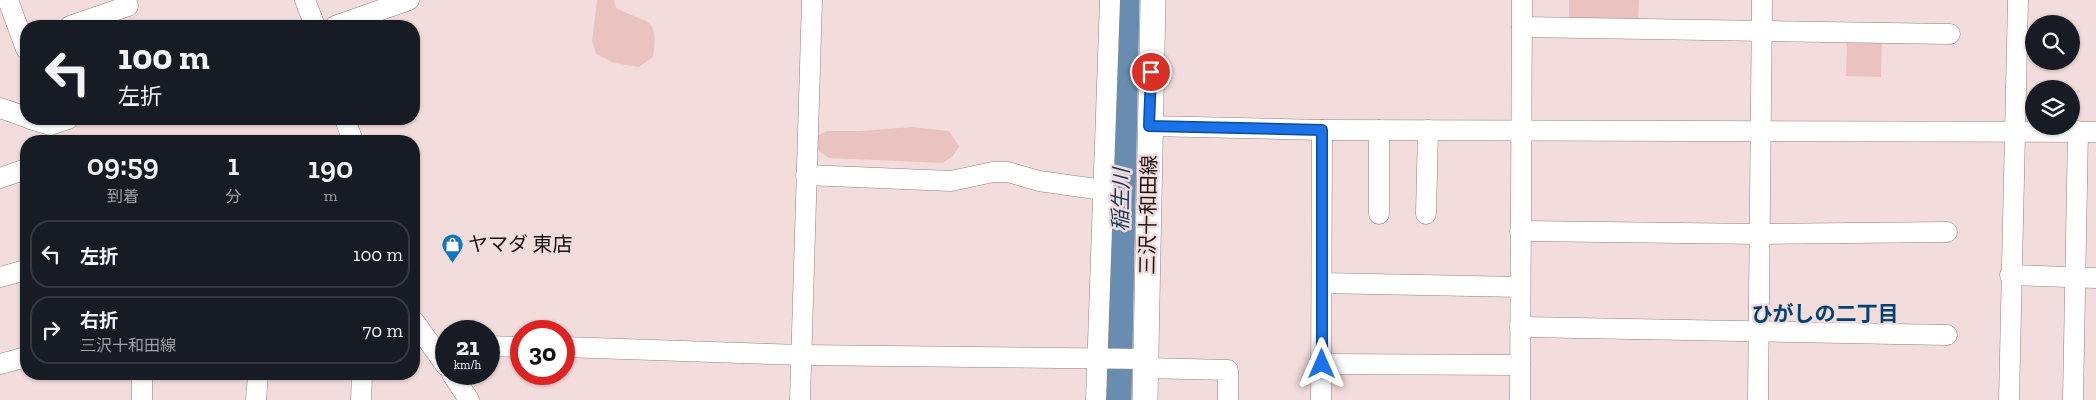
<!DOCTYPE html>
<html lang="ja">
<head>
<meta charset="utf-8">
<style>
	:root { --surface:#171b24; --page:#20242c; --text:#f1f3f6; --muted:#9ea1a6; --line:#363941 }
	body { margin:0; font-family:"Zilla Slab","Noto Sans JP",serif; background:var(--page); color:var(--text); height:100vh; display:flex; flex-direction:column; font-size:19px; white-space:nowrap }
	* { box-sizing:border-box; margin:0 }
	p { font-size:16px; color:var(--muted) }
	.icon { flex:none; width:28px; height:28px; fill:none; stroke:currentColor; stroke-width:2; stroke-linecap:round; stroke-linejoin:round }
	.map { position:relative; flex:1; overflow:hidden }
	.panel { position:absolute; left:20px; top:135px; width:400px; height:245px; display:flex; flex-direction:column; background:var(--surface); border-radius:20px; box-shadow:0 1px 4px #0004 }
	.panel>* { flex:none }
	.hud { position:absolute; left:20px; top:20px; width:400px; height:105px; border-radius:20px; box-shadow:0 1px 4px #0004; background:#171b24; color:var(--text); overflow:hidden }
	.controls { position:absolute; left:2025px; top:15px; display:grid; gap:10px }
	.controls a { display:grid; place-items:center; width:55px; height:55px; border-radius:50%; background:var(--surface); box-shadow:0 1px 4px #0004; font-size:25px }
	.speed { position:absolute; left:435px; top:320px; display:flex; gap:10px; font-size:25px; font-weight:700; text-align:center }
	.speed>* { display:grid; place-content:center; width:65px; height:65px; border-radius:50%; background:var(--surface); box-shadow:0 1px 4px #0004; line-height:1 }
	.speed small { font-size:12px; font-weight:400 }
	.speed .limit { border:8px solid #d22; background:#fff; color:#111 }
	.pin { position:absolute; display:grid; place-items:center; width:42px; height:42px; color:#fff; margin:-21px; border:2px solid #fff; border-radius:50%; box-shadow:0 1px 5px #0007 }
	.me { position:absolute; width:55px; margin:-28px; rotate:0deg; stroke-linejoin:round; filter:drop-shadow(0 0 4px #0008) }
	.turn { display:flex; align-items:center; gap:18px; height:105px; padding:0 15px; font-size:22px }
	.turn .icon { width:65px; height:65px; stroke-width:2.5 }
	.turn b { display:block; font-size:35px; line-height:42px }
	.eta { display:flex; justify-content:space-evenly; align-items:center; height:85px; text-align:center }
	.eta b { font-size:30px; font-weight:600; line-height:35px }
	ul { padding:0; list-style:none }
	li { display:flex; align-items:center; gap:15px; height:68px; margin:0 10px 8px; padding:0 5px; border:2px solid var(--line); border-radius:20px }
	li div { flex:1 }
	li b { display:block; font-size:19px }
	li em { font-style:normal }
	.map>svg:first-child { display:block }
	.green { fill:#eac3c0 }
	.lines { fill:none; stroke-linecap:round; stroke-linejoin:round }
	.river { stroke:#688db0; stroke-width:29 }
	.minor-casing { stroke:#93807f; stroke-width:21 }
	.major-casing { stroke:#93807f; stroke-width:26 }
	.minor { stroke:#fff; stroke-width:20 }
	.major { stroke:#fff; stroke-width:25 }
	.route-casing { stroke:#114b97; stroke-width:12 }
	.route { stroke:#1a73e8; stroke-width:9 }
	.labels { text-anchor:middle; stroke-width:5; stroke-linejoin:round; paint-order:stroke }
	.street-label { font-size:20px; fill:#181111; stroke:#f3dddc }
	.poi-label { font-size:20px; fill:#181111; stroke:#f3dddc; text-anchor:start }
	.water-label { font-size:21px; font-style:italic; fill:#103c5f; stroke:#f3dddc }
	.neighbourhood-label { font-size:21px; font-weight:bold; fill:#004271; stroke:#f3dddc }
</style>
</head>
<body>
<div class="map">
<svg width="2096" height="400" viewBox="0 0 2096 400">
	<rect width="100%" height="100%" fill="#f3dddc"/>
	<g class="green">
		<path d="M597 0H614L616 8C647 24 660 16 653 57L639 67 614 63 596 54 592 41Z"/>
		<path d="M1569 0H1639L1638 20 1569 19Z"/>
		<path d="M1847 39 1882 40 1881 77 1846 76Z"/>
		<path d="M913 127 949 131 959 146 953 156 943 163 829 158 817 150 818 136 826 131H859Z"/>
	</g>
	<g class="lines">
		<path class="river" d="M1117 400 1125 0"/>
		<defs>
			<g id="minor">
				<path d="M8 0 26 49"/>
				<path d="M305 0 315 26"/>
				<path d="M70 26 128 6 126 0"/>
				<path d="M335 26 409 0"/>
				<path d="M1522 27 1950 34"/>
				<path d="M0 108 26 117"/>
				<path d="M30 119 50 125 68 119"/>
				<path d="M345 119 353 141"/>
				<path d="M1149 126 1322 130 2096 132"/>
				<path d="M806 175 951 181 993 172H1008L1039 181 1103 190"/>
				<path d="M0 178 26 169"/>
				<path d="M1379 214V130"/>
				<path d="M1426 214 1428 130"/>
				<path d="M1520 231 1760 234 1947 232"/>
				<path d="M2010 275 2096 278"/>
				<path d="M0 277 26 270"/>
				<path d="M1322 283 1520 287"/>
				<path d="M414 321 446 366"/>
				<path d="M1520 327 1947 335"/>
				<path d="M489 346 521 347"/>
				<path d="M564 347 802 355 1145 359"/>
				<path d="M0 364 26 357"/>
				<path d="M1321 364 1520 365"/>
				<path d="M1145 368 1228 370V398"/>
				<path d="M452 374 469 400"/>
				<path d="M142 400V374"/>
				<path d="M256 400 258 374"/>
				<path d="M361 400 362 374"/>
				<path d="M800 400 812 0"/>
				<path d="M1096 400 1110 0"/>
				<path d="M1321 400 1322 130"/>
				<path d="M1520 400 1522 0"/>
				<path d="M1758 400 1762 0"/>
				<path d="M2009 400 2018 0"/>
				<path d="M2073 400 2078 131"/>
			</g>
			<path id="major" d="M1145 400 1153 0"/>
		</defs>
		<use href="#minor" class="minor-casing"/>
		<use href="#major" class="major-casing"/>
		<use href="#minor" class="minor"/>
		<use href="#major" class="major"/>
	</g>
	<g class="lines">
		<defs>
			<path id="route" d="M1151 72 1149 126 1322 130V364"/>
		</defs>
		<use href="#route" class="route-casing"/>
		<use href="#route" class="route"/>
	</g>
	<defs>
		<symbol id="shop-pin" viewBox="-11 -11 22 30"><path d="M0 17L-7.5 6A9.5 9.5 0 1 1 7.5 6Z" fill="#0c78c2" stroke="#f3dddc"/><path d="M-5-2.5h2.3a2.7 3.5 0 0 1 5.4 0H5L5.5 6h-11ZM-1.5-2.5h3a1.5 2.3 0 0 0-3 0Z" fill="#fff"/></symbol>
	</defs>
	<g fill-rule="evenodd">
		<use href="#shop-pin" x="440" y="232" width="25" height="34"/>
	</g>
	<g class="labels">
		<g class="street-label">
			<text transform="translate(1148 215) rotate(-89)" y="7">三沢十和田線</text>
		</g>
		<g class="poi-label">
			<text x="468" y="251">ヤマダ 東店</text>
		</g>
		<g class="water-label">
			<text transform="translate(1121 200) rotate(-89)" y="7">稲生川</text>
		</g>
		<g class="neighbourhood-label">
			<text x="1825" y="321">ひがしの二丁目</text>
		</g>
	</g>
</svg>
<div class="controls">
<a><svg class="icon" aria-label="search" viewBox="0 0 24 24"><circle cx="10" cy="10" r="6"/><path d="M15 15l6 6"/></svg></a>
<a><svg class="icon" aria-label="layers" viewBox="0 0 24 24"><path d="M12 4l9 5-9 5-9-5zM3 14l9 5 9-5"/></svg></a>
</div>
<div class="speed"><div>21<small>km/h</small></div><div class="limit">30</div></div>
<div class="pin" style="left:1151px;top:72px;background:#d93025"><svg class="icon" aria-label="arrive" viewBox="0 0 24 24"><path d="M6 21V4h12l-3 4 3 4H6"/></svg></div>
<svg class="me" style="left:1322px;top:364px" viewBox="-20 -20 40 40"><path d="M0-17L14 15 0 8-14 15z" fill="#1a73e8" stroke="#fff" stroke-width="4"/></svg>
<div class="hud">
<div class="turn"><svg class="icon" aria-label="left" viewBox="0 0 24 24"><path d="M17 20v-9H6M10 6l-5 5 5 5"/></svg><div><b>100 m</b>左折</div></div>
</div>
<section class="panel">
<div class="eta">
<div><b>09:59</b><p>到着</p></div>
<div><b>1</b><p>分</p></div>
<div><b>190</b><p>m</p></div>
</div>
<ul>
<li><svg class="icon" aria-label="left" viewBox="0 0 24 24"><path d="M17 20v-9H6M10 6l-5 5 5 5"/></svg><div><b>左折</b></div><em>100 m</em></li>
<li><svg class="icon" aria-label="right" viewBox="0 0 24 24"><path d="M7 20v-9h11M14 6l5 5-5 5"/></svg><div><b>右折</b><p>三沢十和田線</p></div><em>70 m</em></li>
</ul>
</section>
</div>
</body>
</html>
